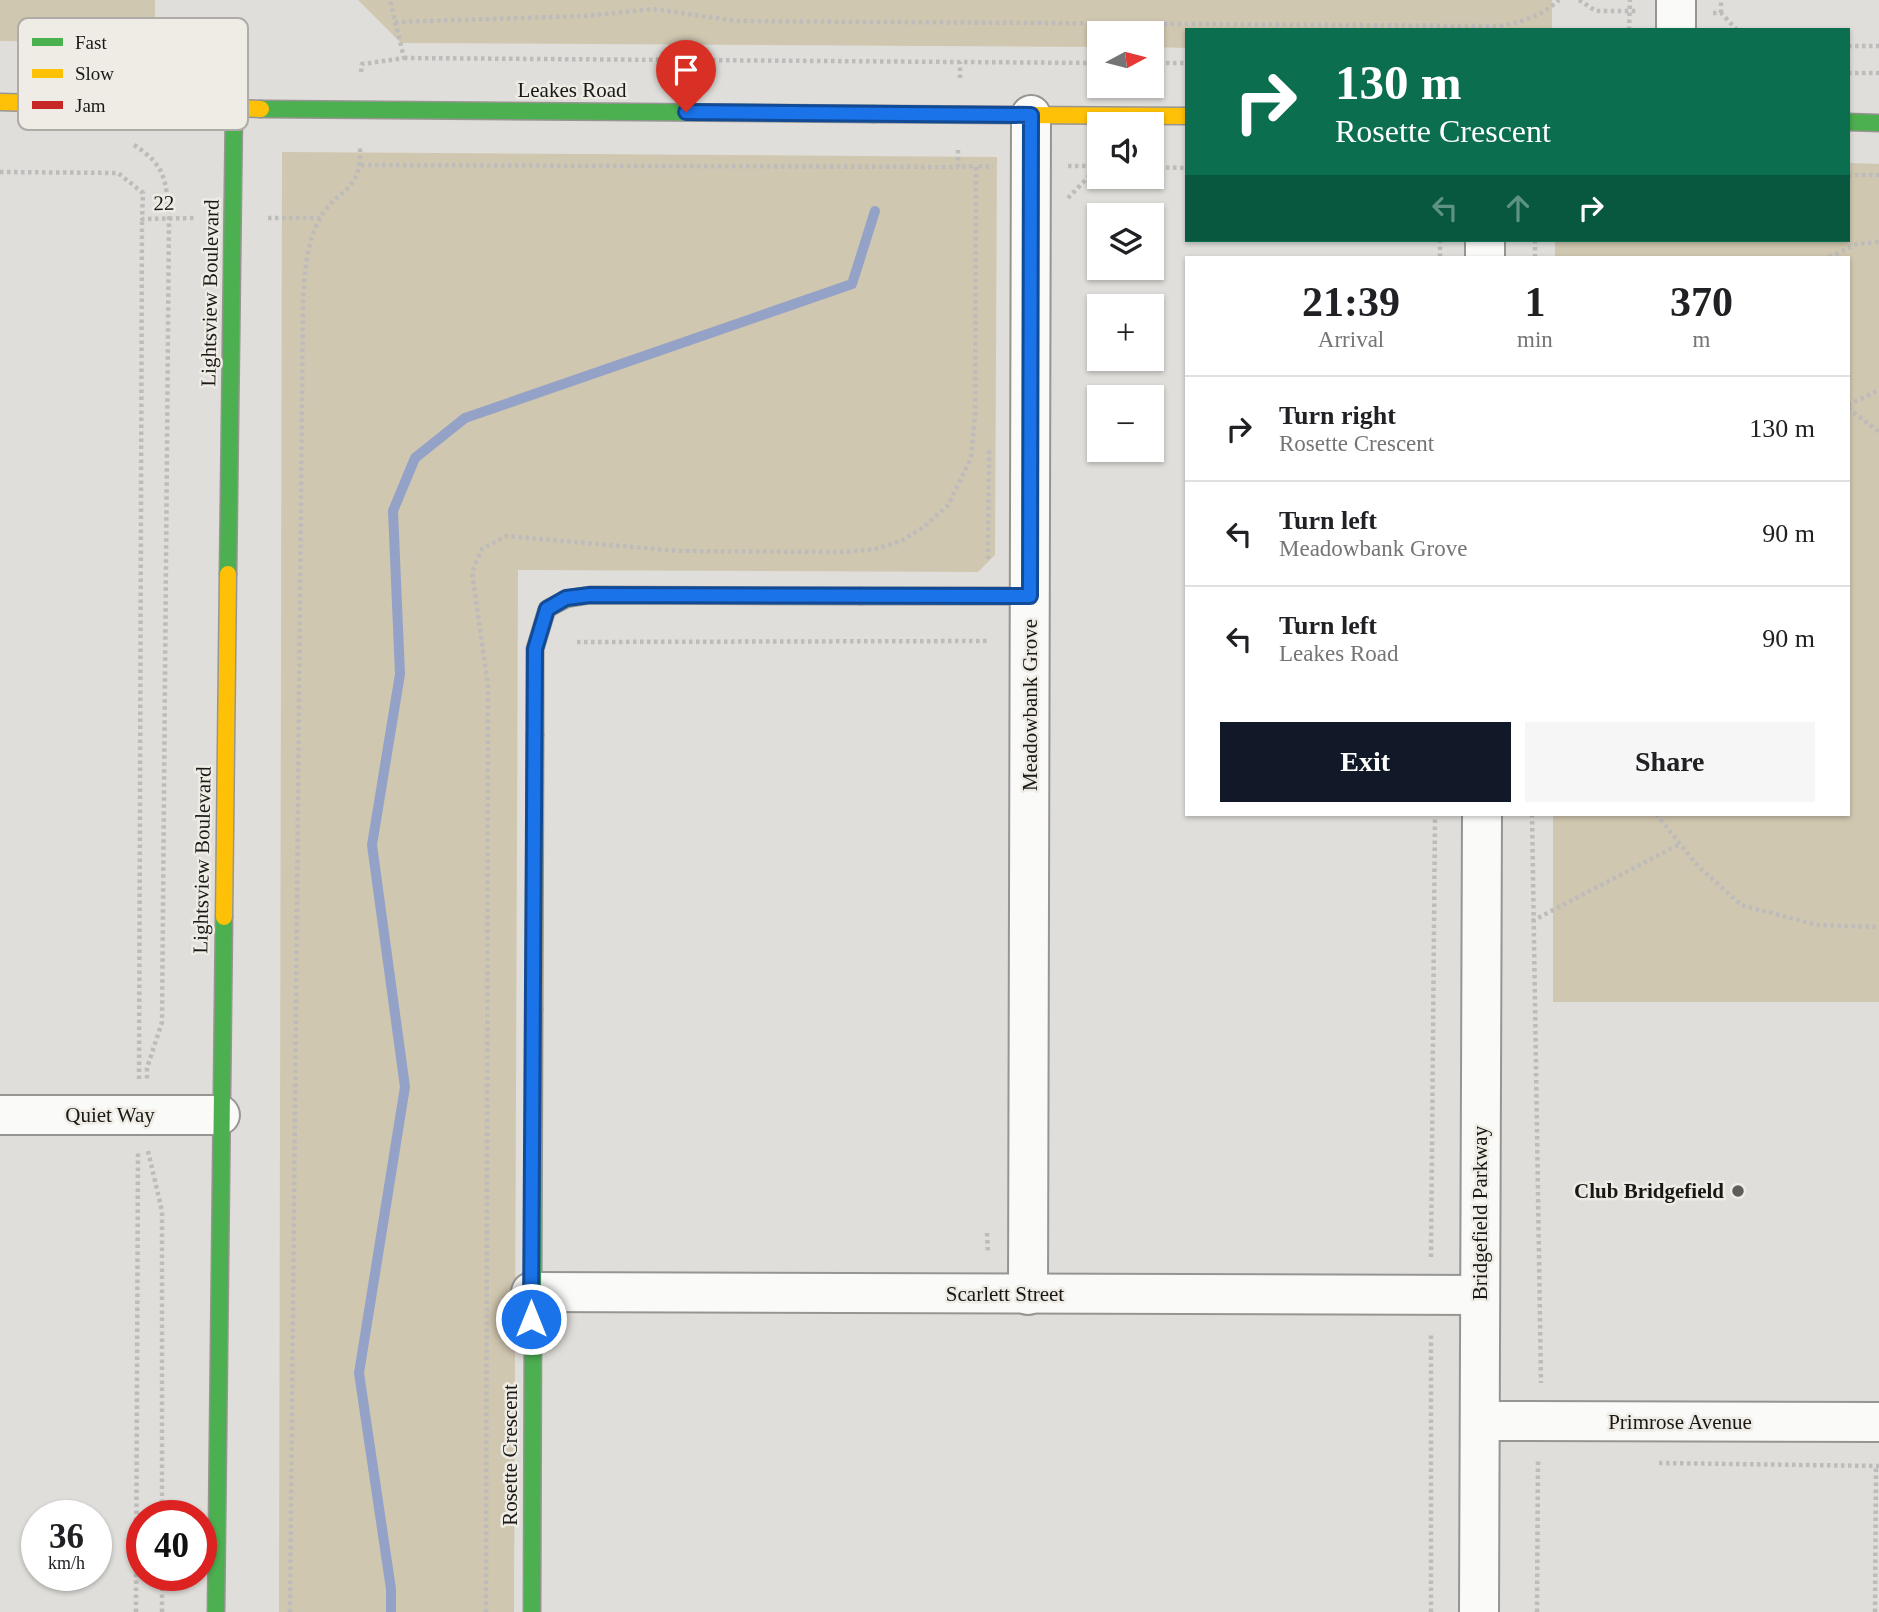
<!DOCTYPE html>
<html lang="en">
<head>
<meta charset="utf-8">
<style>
	:root { --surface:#fff; --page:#f6f6f6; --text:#202124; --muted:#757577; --line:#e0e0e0; --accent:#111827 }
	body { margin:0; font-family:"Times New Roman",serif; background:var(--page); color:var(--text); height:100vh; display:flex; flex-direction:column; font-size:26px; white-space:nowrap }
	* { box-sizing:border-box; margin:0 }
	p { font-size:23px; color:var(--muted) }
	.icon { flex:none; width:38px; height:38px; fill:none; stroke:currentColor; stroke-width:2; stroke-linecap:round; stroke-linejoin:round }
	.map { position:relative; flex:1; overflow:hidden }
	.side { position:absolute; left:1185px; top:256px; width:665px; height:560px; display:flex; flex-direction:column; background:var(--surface); border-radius:0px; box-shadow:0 2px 5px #0004 }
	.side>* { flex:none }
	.top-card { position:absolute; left:1185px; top:28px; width:665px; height:214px; border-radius:0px; box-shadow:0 2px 5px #0004; background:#0b6e4f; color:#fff; overflow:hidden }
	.needle { width:46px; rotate:83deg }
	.controls { position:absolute; left:1087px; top:21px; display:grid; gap:14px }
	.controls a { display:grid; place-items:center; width:77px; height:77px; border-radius:0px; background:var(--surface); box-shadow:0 2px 5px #0004; font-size:35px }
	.speed { position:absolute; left:21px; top:1500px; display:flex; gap:14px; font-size:35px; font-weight:700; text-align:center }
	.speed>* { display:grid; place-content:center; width:91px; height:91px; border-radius:50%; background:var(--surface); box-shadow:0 2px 5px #0004; line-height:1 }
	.speed small { font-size:18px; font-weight:400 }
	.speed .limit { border:10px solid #d22; background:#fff; color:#111 }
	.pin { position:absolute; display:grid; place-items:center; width:60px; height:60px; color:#fff; margin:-72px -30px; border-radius:50% 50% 50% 0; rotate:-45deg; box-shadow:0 0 7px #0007 }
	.pin .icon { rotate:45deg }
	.me { position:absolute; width:77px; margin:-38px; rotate:0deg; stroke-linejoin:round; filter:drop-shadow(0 0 5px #0008) }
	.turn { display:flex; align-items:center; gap:24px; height:147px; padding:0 35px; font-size:32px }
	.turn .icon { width:91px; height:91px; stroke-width:2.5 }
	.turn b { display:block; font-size:49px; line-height:60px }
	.lanes { display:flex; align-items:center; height:66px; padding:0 35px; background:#0003; justify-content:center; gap:35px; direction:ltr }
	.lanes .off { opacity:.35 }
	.eta { display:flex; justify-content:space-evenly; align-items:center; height:119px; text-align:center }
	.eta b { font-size:42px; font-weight:800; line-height:49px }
	.primary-button { display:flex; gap:14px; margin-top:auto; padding:14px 35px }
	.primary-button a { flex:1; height:80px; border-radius:0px; background:var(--accent); color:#fff; font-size:28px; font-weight:800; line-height:80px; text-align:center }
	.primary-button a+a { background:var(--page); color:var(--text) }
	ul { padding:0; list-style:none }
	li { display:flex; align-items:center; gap:21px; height:105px; padding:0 35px; border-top:2px solid var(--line) }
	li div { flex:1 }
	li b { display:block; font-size:26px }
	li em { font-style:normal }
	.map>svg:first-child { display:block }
	.green { fill:#d0c7b0 }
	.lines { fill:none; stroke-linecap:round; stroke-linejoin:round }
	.stream { stroke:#95a2c8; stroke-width:10 }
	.street-casing { stroke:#979592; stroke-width:42 }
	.fast-casing { stroke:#979592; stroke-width:19 }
	.slow-casing { stroke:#979592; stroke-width:19 }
	.jam-casing { stroke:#979592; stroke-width:19 }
	.path { stroke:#bebcbb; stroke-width:4.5; stroke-dasharray:3.5 3.5; stroke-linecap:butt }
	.street { stroke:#fafaf9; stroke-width:38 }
	.fast { stroke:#4caf50; stroke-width:16 }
	.slow { stroke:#ffc107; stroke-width:16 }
	.jam { stroke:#c62828; stroke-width:16 }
	.route-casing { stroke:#114b97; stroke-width:18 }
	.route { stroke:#1a73e8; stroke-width:12 }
	.poi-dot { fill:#5f5d5a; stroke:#efece5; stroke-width:2.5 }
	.labels { text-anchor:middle; stroke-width:5; stroke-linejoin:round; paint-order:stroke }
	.street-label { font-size:21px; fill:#191815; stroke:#efece5 }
	.poi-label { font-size:21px; font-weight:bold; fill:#191815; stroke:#efece5; text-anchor:end }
	.key { fill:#efece5; stroke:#afaca7; stroke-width:2 }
	.key-label { font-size:19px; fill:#191815 }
</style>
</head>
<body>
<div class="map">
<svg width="1879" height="1612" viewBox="0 0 1879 1612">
	<rect width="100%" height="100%" fill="#e0deda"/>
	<g class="green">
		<path d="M0 0H155V42L0 41Z"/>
		<path d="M358 0H1552V30H1186V48L1152 47V33H1099V47L401 43Z"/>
		<path d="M282 152 997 157 995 555 978 572 518 570 514 1612H279Z"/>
		<path d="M1848 163 1879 164V1002H1553V814H1848V257H1555V240H1848Z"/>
	</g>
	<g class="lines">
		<path class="stream" d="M391 1612V1589L359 1373 405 1087 372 845 400 674 393 511 415 458 465 418 852 284 875 211"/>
		<defs>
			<g id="street">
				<path d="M1676 30V0"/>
				<path d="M1485 257V240"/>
				<path d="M0 1115H220"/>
				<path d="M531 1292 1480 1295"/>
				<path d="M1028 1295 1031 115"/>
				<path d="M1480 1421 1879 1422"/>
				<path d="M1479 1612 1482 814"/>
			</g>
			<g id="fast">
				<path d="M261 109 873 114"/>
				<path d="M1848 122 1879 123"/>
				<path d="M228 574 234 109"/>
				<path d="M535 735V649L547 609 566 599 590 595 861 596"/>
				<path d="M216 1612 224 917"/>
				<path d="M532 1612 534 1009"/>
			</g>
			<g id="slow">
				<path d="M0 102 261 109"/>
				<path d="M873 114 1186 116"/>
				<path d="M224 917 228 574"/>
				<path d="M534 1009 535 735"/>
			</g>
			<path id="jam" d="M861 596H1030"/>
		</defs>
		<use href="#street" class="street-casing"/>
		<use href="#fast" class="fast-casing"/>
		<use href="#slow" class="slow-casing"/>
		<use href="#jam" class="jam-casing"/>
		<g class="path">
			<path d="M1579 0 1596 11H1638"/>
			<path d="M1713 13H1721L1737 30"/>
			<path d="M1721 13V0"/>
			<path d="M395 22 585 16 654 9 736 21 1499 26C1523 22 1541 16 1559 0"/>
			<path d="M1629 30 1630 0"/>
			<path d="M1848 46H1879"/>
			<path d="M404 58 1099 63"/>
			<path d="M1152 63H1186"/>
			<path d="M361 72 362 64 404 58 390 0"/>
			<path d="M1848 73H1879"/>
			<path d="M960 78V62"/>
			<path d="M134 145C167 166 166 182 169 218L162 1022 147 1068V1079"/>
			<path d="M958 150V167L976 166"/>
			<path d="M361 165 958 167"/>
			<path d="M1068 166H1098"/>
			<path d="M1152 167 1186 168"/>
			<path d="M0 172 118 173 143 193 142 219 196 218"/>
			<path d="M1848 175H1879"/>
			<path d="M1068 198 1099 166"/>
			<path d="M268 218H320"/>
			<path d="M1535 240V257"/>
			<path d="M1440 257V240"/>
			<path d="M1829 257 1857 244 1879 242"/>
			<path d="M1848 405 1879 390"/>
			<path d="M1848 408 1879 432"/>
			<path d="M988 559 989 449"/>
			<path d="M577 642 989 641"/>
			<path d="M1532 814 1541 1383"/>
			<path d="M1656 814 1698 866 1741 905 1817 925 1879 927"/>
			<path d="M1532 921 1680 844"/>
			<path d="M139 1079 142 219"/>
			<path d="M148 1151 162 1211V1516"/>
			<path d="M987 1233 988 1254"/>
			<path d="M1431 1257 1435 814"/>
			<path d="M1659 1463 1879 1466"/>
			<path d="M136 1612 138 1151"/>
			<path d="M162 1612V1575"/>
			<path d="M290 1612 303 299C305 272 306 245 319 220 337 186 362 195 360 147"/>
			<path d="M486 1612 488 686 472 572 482 549 506 536 678 551 844 552 875 549 901 541 924 527 948 505 971 458 975 416 976 166 993 167"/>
			<path d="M1431 1612V1333"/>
			<path d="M1537 1612 1538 1458"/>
			<path d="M1875 1612 1876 1466"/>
		</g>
		<use href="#street" class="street"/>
		<use href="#fast" class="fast"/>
		<use href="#slow" class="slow"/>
		<use href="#jam" class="jam"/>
	</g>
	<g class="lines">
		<defs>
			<path id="route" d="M531 1319 535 649 547 609 566 598 590 595 1030 596 1031 115 686 112"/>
		</defs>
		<use href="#route" class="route-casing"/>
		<use href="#route" class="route"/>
	</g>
	<circle class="poi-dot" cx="1738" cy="1191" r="7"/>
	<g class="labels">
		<g class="street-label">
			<text x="572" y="97">Leakes Road</text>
			<text transform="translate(164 203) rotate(-1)" y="7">22</text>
			<text transform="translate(210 293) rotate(-89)" y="7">Lightsview Boulevard</text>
			<text transform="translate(1030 705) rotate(-90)" y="7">Meadowbank Grove</text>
			<text transform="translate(202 860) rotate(-89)" y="7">Lightsview Boulevard</text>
			<text x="110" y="1122">Quiet Way</text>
			<text transform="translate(1480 1213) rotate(-90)" y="7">Bridgefield Parkway</text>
			<text x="1005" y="1301">Scarlett Street</text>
			<text x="1680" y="1429">Primrose Avenue</text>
			<text transform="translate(510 1455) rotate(-90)" y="7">Rosette Crescent</text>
		</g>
		<g class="poi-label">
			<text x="1724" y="1198">Club Bridgefield</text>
		</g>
	</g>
	<rect x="18" y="18" width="230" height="112" rx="10" class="key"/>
	<rect x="32" y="38" width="31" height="8" fill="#4caf50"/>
	<rect x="32" y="69" width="31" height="9" fill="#ffc107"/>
	<rect x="32" y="101" width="31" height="8" fill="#c62828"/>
	<g class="key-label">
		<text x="75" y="49">Fast</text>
		<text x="75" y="80">Slow</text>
		<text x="75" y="112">Jam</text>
	</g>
</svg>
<div class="controls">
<a><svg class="needle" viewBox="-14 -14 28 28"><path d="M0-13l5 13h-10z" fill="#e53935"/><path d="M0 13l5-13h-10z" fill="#757577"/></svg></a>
<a><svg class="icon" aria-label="sound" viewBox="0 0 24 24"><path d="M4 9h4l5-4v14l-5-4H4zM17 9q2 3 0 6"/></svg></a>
<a><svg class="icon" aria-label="layers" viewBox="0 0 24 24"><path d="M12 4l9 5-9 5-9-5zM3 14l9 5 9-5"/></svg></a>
<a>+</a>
<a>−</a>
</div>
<div class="speed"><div>36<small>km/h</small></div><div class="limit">40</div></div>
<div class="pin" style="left:686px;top:112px;background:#d93025"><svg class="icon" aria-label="arrive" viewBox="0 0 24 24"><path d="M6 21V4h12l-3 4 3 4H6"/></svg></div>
<svg class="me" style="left:531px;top:1319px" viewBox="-20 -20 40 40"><circle r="17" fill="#1a73e8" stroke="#fff" stroke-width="3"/><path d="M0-11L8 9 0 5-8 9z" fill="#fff"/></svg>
<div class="top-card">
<div class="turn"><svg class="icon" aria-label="right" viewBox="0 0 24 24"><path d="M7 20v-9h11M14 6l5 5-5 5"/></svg><div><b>130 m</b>Rosette Crescent</div></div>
<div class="lanes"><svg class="icon off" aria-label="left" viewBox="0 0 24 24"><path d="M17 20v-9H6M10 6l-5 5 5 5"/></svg><svg class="icon off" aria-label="ahead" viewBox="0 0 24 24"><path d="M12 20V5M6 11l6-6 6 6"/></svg><svg class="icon" aria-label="right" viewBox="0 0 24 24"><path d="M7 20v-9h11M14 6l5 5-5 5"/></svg></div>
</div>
<section class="side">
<div class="eta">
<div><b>21:39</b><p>Arrival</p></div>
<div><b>1</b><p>min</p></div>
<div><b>370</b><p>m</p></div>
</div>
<ul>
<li><svg class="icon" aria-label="right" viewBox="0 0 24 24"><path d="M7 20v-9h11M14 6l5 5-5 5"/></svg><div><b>Turn right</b><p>Rosette Crescent</p></div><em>130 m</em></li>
<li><svg class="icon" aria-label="left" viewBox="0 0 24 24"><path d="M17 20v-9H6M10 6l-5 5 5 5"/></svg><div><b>Turn left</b><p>Meadowbank Grove</p></div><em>90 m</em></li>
<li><svg class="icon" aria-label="left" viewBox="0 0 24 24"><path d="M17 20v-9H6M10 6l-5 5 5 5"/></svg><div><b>Turn left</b><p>Leakes Road</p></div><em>90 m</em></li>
</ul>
<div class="primary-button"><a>Exit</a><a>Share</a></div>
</section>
</div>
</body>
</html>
